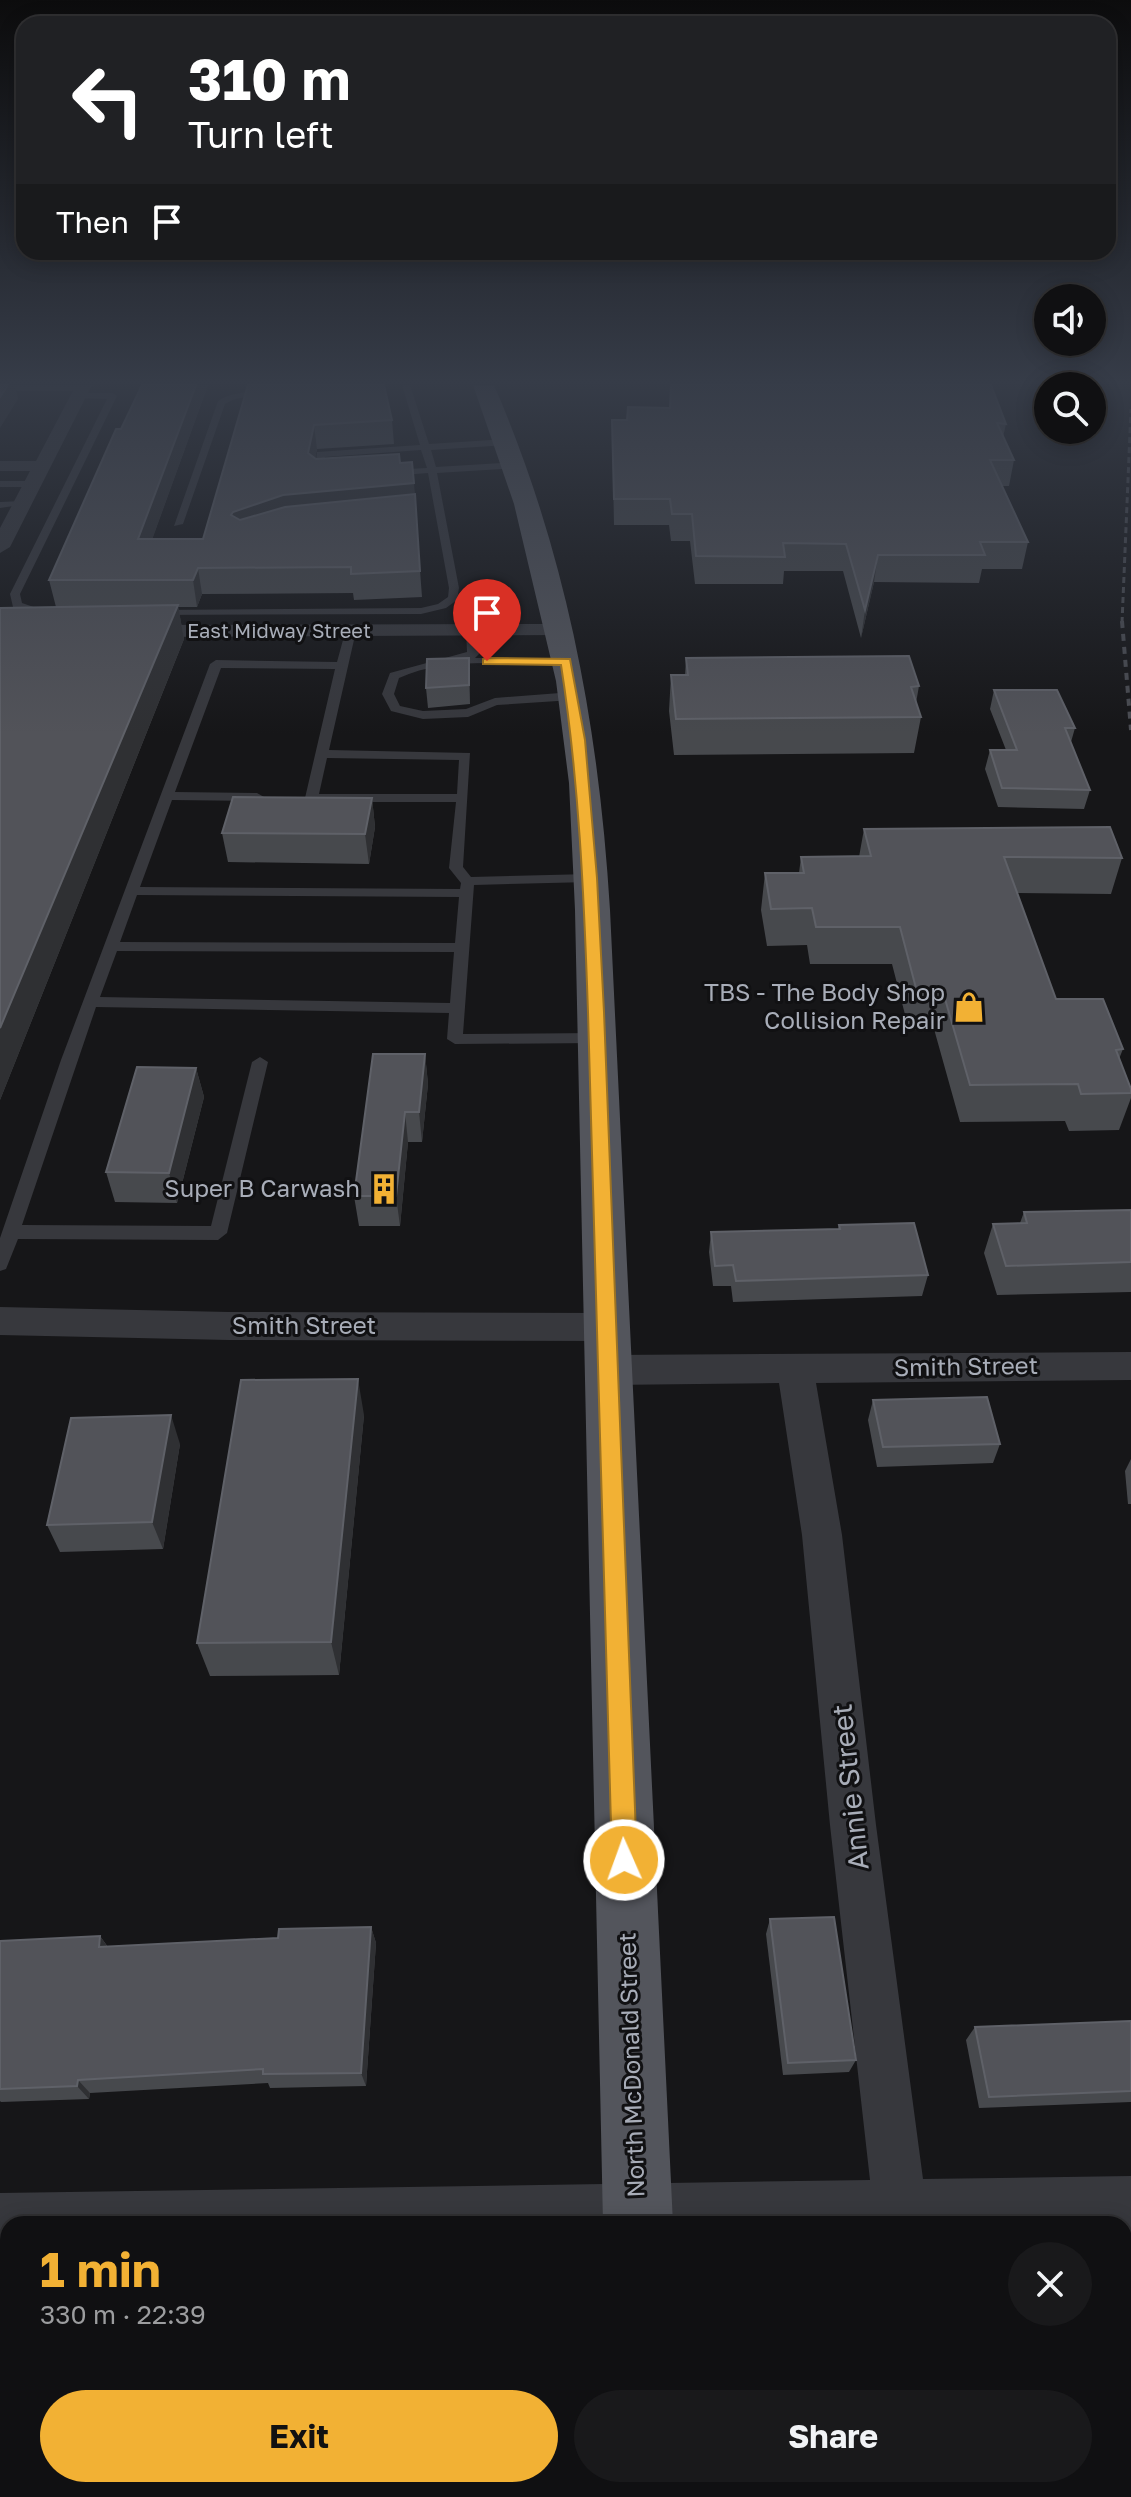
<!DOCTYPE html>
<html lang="en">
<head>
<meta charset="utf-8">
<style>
	:root { --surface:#101012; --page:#19191b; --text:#f1f3f6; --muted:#9c9d9f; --line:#303032; --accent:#f2b134 }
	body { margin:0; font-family:"Golos Text",sans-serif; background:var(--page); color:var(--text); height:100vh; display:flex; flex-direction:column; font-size:30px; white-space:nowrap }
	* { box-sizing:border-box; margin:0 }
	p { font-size:26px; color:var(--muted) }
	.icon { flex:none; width:44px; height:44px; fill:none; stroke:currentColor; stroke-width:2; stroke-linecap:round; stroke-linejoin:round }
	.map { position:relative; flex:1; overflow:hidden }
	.side { position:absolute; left:0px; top:2216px; width:1132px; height:282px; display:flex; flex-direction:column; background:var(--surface); border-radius:24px 24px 0 0; box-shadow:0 4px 20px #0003,0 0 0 2px var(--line) }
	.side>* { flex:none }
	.banner { position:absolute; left:16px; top:16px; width:1100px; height:244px; border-radius:24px; box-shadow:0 4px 20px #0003,0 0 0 2px var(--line); background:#202124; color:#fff; overflow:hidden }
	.fabs { position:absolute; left:1034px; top:284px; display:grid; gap:16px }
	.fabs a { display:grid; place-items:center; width:72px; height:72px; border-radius:50%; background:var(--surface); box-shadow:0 4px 20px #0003,0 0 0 2px var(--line); font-size:40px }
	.pin { position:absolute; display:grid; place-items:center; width:68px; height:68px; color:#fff; margin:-82px -34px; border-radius:50% 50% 50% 0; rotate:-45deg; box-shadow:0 0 8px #0007 }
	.pin .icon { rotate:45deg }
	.me { position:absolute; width:88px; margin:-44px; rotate:358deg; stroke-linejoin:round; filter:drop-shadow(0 0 6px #0008) }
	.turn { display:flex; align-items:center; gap:28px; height:168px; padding:0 40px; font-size:36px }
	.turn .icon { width:104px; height:104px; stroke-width:2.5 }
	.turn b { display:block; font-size:56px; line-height:68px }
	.then { display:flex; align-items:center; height:76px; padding:0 40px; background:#0003; gap:16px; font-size:30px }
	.round { display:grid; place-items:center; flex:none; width:84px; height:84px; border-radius:42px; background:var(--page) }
	.head { display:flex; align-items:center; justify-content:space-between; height:136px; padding:0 40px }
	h1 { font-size:48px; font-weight:700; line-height:60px; color:var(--accent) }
	.action { display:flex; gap:16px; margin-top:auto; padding:16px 40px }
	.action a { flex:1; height:92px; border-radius:48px; background:var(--accent); color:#111; font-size:32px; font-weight:700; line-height:92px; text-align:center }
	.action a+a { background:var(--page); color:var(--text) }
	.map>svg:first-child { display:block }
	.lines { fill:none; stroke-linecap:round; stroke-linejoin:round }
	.lane { fill:#37383d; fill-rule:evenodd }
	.street { fill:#37383d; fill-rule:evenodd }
	.primary { fill:#53555c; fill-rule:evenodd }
	.rail-far1 { stroke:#4a4c52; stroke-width:3; stroke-dasharray:6 4; stroke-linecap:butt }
	.rail { stroke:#4a4c52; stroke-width:4; stroke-dasharray:7 6; stroke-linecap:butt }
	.wall { fill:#47494d }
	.shaded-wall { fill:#2f3033 }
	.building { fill:#525359; stroke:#5f6168; stroke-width:2 }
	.route { fill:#f2b134; stroke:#9d7322; stroke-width:2 }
	.labels { text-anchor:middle; stroke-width:6; stroke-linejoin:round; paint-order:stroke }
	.far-street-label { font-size:20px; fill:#a8adb8; stroke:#111113 }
	.poi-label { font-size:24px; fill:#a8adb8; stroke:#111113; text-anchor:end }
	.street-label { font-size:24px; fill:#a8adb8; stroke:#111113 }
	.near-street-label { font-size:28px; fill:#a8adb8; stroke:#111113 }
</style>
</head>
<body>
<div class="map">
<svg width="1131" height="2497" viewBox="0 0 1131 2497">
	<rect width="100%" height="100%" fill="#161618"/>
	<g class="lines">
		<g class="lane">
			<path d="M0 385H82L86 388 82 391H0Z"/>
			<path d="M287 385H297C276 401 247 390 225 404L183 524 174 526 218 401C240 387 265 396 287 385Z"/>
			<path d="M402 385H410L429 444 507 439 512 442 507 445 431 450 436 467 516 462 521 465 516 468 437 473 459 588 457 600 446 608 421 614 151 615V611L155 610 421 608 438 604 448 597 449 588 428 473 390 476 385 473 390 470 427 468 421 450 325 457 324 475 329 478 324 481 314 478 317 452 420 445Z"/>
			<path d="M78 393H113L117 396 20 594 22 603 51 613C40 620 24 613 13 607L10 594 107 399 75 398Z"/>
			<path d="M0 481H33L38 484 33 487H0Z"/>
			<path d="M0 502 22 501 27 504 0 508Z"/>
			<path d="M472 627 478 630 479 654 475 658H566L572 662 566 666C513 665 449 655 399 678L394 694 400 706 423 711 466 709 495 698 573 692 579 696 573 700 497 705 468 717 423 719 391 711 382 694 390 673 467 652 466 630Z"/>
			<path d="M346 629 356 631 329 750 470 753 463 867 471 877 590 874 597 878 590 882 474 885 463 1034 597 1033 605 1038 597 1043 455 1044 447 1039 449 1013 96 1007 22 1225 211 1226 252 1062 260 1057 268 1062 227 1233 218 1240 18 1239 6 1269 0 1271V1238L61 1060 210 664 216 660 337 662ZM221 668 335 669 305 798 312 802H456L449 868 461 883 460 889 140 887 172 800 257 801 264 797 257 793 175 792ZM327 758 459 760 457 794H319ZM137 895 459 897 455 943 120 942ZM117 951 454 952 450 1003 100 997Z"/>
		</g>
		<g class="street">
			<path d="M76 385H92L10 547 0 553V528L30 471H0V461H36Z"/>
			<path d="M558 624 566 625 569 630 566 635 136 637 125 631 136 625Z"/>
			<path d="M0 1307 229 1312 607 1313 620 1317 625 1327 620 1337 607 1341 229 1340 0 1335Z"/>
			<path d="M1131 1352V1380L816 1383 842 1535 876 1825 923 2179 1131 2176V2230H1124V2224H8V2247H0V2193L870 2180 830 1825 802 1535 779 1383 609 1385 596 1380 591 1370 596 1360 609 1355Z"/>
		</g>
		<g class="primary">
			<path d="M473 385H494C567 554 599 728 610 910L673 2224H603L575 910 569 783 556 681 514 504Z"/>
			<rect x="608" y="2490" width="76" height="7"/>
		</g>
		<path class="rail-far1" d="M1122 623 1131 409"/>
		<path class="rail" d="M1122 621 1131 730"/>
	</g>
	<g class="wall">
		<path d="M208 385 152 539H203L248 385 392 420 394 444 317 449 315 458 400 463 412 462 422 597 354 600 353 593 202 594 197 607H178L184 639 0 1100V608L56 607 49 580 121 429Z"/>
		<path d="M612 420 1006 424 1003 437 1014 460 1009 486H1002L1028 542 1022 569H982L979 583 874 582 861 638 843 571H784L783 584H695L690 541H671L669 525H614Z"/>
		<path d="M469 658 470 704 428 708 426 688Z"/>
		<path d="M686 658 919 686 916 703 921 717 914 753 674 755 669 711 671 675H685Z"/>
		<path d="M994 690 1075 728 1071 742 1090 790 1084 809 998 807 985 769 990 750H1006L990 709Z"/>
		<path d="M372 798 375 827 369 864 228 862 222 833Z"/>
		<path d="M864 829 1122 858 1111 894 1017 893 1056 999 1123 1049 1119 1059 1131 1089V1098L1119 1130 1069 1131 1065 1121 960 1122 934 1029 909 1030 892 964H810L807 945 767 946 761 910 765 873H799L801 857H859Z"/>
		<path d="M425 1054 428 1084 422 1142H408L400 1226H359L354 1196Z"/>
		<path d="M196 1068 204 1097 177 1203 115 1202 106 1172Z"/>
		<path d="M1131 1210V1292L997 1295 984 1253 993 1224 1020 1223 1024 1212Z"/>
		<path d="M839 1225 928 1275 922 1296 733 1302 731 1286H713L709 1252 711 1232 838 1229Z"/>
		<path d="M873 1400 1000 1444 993 1463 877 1467 868 1420Z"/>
		<path d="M364 1415 339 1675 210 1676 197 1643Z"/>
		<path d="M180 1444 163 1549 60 1552 47 1525Z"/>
		<path d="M1131 1459V1504H1128L1125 1471Z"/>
		<path d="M770 1919 856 2060 849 2072 783 2075 766 1934Z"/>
		<path d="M371 1927 376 1943 366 2086 270 2088 268 2083 90 2093 89 2099 1 2102 0 2101V1941L100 1936 108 1947 278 1938Z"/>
		<path d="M1131 2021V2102L979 2108 966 2040 975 2027Z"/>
		<path d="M895 2490H1034L1036 2497H896Z"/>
	</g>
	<g class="shaded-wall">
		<path d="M8 385H15L18 399 0 428V397Z"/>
		<path d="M196 385H208L143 565 138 539Z"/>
		<path d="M314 425 317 449 311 478 308 453Z"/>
		<path d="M414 483 416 508 237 537 231 515 233 512 283 495Z"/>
		<path d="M878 555 874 582 861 638 865 610Z"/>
		<path d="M198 568 202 594 197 607 193 580Z"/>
		<path d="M178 605 184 639 0 1100V1028Z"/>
		<path d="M372 798 375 827 369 864 365 834Z"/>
		<path d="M425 1054 428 1084 422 1142 419 1112Z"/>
		<path d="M196 1068 204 1097 177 1203 169 1173Z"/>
		<path d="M405 1112 408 1142 400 1226 396 1196Z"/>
		<path d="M358 1379 364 1415 339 1675 331 1642Z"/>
		<path d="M171 1415 180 1444 163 1549 152 1522Z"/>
		<path d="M371 1927 376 1943 366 2086 361 2073Z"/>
		<path d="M100 1936 111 1952 99 1947Z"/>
		<path d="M78 2080 90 2093 89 2099 77 2086Z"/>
		<rect x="404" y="2490" width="8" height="7"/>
	</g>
	<g class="building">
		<path d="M0 385H8L0 397Z"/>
		<path d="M142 385H196L138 539H203L248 385H384L392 420 314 425 308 453 316 459 399 454 400 463 412 462 414 483 283 495 233 512 231 515 240 520 285 507 415 494 420 571 351 574V567L198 568 193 580H49L116 429H121Z"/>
		<path d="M671 385H991L1006 424 997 423 1014 460H990L1028 542H980L985 555H878L865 610 846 544 783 543 785 557 696 556 692 514H672L670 499H614L612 420H627L628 407 670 408Z"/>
		<path d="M178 605 0 1028V608Z"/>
		<path d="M909 656 919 686 911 687 921 717 676 719 671 675H688L686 658Z"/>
		<path d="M469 658V685L426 688 427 659Z"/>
		<path d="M994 690H1057L1075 728H1065L1090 790 1002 788 990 750H1017Z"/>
		<path d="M233 797 372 798 365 834 222 833Z"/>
		<path d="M1110 827 1122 858 1004 857 1056 999H1103L1123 1049 1116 1050 1131 1089V1093L1081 1094 1078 1084 970 1085 943 992H917L900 927H816L812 908 771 909 765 873H804L801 857 871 856 864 829Z"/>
		<path d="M373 1054H425L419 1112H405L396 1196H354Z"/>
		<path d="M137 1067 196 1068 169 1173 106 1172Z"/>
		<path d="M1131 1210V1262L1006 1266 993 1224 1027 1223 1024 1212Z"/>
		<path d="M914 1223 928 1275 736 1281 733 1265 715 1266 711 1232 840 1229 839 1225Z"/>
		<path d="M358 1379 331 1642 197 1643 241 1380Z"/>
		<path d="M987 1397 1000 1444 883 1447 873 1400Z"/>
		<path d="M171 1415 152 1522 47 1525 71 1418Z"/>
		<path d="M834 1917 856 2060 788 2063 770 1919Z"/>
		<path d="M371 1927 361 2073 263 2074V2069L78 2080 77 2086 0 2089V1941L100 1936 99 1947 278 1938 279 1929Z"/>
		<path d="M1131 2021V2091L989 2097 975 2027Z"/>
		<path d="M17 2490H404V2497H15Z"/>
		<path d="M908 2490H1034L1036 2497H909Z"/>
	</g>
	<linearGradient id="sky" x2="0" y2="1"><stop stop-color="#0c0c0d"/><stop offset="0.52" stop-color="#363c48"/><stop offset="1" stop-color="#363c48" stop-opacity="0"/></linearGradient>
	<rect width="1131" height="734" fill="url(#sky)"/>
	<path class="route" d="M487 658 570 659 585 740 597 878 604 1012 637 1860 633 1869 624 1872 615 1869 612 1860 588 1012C584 896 579 780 561 665L483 664V659Z"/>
	<defs>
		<symbol id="shop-bare" viewBox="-9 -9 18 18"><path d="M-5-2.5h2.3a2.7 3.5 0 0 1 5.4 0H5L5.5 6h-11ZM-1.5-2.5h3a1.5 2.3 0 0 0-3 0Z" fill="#f2b134" stroke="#111113" stroke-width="2.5" paint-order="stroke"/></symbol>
		<symbol id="building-bare" viewBox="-9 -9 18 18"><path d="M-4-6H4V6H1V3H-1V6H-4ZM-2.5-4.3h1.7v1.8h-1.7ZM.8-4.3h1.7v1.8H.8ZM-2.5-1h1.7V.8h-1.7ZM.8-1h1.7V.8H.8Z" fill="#f2b134" stroke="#111113" stroke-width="2.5" paint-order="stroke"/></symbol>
	</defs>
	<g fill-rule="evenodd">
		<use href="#shop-bare" x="947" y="985" width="44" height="44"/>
		<use href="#building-bare" x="362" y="1167" width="44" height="44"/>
	</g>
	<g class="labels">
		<g class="far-street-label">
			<text x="279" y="638">East Midway Street</text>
		</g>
		<g class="poi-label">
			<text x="945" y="1001">TBS - The Body Shop<tspan x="945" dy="28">Collision Repair</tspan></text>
			<text x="360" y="1197">Super B Carwash</text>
		</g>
		<g class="street-label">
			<text x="304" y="1334">Smith Street</text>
			<text transform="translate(966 1367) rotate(-1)" y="8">Smith Street</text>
			<text transform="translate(632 2065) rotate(-92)" y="8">North McDonald Street</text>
		</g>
		<g class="near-street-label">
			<text transform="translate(850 1787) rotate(-96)" y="10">Annie Street</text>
		</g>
	</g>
</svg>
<div class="fabs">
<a><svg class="icon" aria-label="sound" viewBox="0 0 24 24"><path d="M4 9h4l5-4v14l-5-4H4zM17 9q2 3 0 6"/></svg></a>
<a><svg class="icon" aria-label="search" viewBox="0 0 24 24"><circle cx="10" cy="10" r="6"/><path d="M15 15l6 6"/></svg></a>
</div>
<div class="pin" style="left:487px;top:661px;background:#d93025"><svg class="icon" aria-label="arrive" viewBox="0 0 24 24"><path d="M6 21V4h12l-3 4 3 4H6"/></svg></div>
<svg class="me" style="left:624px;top:1860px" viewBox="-20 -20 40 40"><circle r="17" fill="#f2b134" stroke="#fff" stroke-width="3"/><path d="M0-11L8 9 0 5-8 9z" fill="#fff"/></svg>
<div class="banner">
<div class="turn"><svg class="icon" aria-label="left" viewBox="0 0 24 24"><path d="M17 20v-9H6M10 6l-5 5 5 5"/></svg><div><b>310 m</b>Turn left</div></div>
<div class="then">Then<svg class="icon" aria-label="arrive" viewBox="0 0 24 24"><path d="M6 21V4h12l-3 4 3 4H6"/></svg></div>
</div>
<section class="side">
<div class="head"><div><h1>1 min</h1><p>330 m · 22:39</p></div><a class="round"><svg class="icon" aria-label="close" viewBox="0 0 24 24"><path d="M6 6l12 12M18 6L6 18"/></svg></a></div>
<div class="action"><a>Exit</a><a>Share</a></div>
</section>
</div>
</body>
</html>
